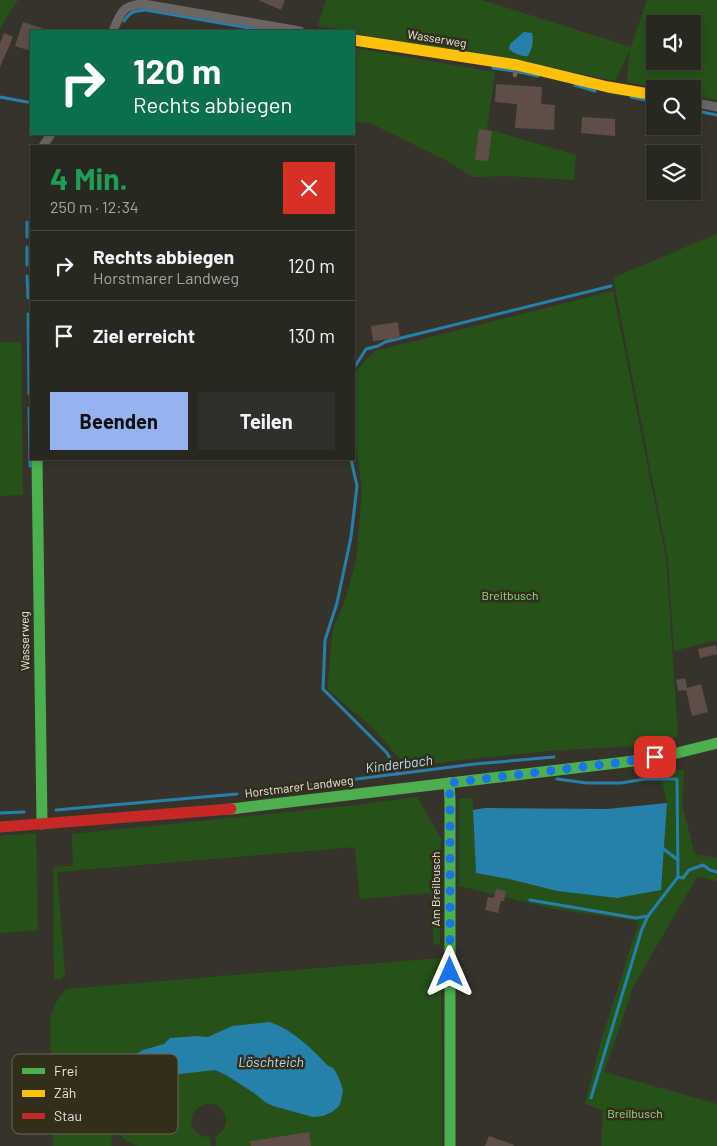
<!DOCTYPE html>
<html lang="de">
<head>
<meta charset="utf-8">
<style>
	:root { --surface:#282720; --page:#302f29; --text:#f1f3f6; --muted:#a5a5a5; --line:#44443e; --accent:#95b2f1 }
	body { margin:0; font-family:Barlow,sans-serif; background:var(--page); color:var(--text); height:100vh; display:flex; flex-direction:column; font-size:19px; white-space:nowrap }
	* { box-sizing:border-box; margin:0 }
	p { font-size:16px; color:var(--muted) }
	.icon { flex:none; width:28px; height:28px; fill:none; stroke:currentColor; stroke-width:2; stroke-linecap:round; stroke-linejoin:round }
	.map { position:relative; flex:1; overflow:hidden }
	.sheet { position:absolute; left:30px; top:145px; width:325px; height:315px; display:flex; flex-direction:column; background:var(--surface); border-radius:0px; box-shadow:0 2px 8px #0003,0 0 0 1px var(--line) }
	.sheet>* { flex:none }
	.top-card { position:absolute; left:30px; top:30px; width:325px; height:105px; border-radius:0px; box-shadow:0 2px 8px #0003,0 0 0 1px var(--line); background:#0b6e4f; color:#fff; overflow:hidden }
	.buttons { position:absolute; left:646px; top:15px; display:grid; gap:10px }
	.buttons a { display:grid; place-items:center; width:55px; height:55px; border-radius:0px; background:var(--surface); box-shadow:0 2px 8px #0003,0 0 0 1px var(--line); font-size:25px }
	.pin { position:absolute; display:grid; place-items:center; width:42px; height:42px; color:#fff; margin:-21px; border-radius:10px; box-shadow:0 2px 8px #0006 }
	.me { position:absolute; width:55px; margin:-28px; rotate:0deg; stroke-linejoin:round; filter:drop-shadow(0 0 4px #0008) }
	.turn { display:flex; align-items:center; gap:18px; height:105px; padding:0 20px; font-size:22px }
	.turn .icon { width:65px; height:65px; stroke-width:2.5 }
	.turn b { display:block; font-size:35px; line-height:42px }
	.round { display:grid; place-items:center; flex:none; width:52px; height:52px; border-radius:0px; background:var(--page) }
	.head { display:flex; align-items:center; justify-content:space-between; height:85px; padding:0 20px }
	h1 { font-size:30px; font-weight:700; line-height:38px; color:#1e9e55 }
	.button { display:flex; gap:10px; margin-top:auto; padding:10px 20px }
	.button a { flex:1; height:58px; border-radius:0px; background:var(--accent); color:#111; font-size:20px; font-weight:700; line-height:58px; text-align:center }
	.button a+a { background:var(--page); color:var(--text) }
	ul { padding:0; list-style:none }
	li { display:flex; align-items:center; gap:15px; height:70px; padding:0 20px; border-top:1px solid var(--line) }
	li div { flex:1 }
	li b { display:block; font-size:19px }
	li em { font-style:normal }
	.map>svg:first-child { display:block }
	.green { fill:#26521a; fill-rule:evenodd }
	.water { fill:#2780aa }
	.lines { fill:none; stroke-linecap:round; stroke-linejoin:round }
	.stream { stroke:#2780aa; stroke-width:3 }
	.building { fill:#5f4e48 }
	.lane { stroke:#696663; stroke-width:4.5 }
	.street { stroke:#696663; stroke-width:9 }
	.fast { stroke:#4caf50; stroke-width:11 }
	.slow { stroke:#ffc107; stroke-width:11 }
	.jam { stroke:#c62828; stroke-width:11 }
	.route { stroke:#1a73e8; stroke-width:9; stroke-dasharray:0 16.2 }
	.labels { text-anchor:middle; stroke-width:5; stroke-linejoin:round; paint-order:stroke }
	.street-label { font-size:12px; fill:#e9e7db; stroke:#322e1b }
	.park-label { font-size:12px; fill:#92dc81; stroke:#322e1b }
	.water-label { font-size:14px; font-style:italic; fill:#b3ddf7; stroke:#322e1b }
	.key { fill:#322e1b; stroke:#696655; stroke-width:1 }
	.key-label { font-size:14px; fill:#e9e7db }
</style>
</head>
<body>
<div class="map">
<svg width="717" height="1146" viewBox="0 0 717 1146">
	<rect width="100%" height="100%" fill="#36342a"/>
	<g class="green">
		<path d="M0 0H18L0 28Z"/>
		<path d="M326 0H482L631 47 647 0H717V100L693 95 692 89H661L627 82 630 49 615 81 530 63 373 37 354 33V31H344L318 26ZM655 24H692V61H655Z"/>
		<path d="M354 48 495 72 487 129 576 155 574 180 509 176 472 177 451 163 370 123 354 122Z"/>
		<path d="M717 234V640L674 651 668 559 613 278Z"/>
		<path d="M613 291 666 559 678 736 651 745 548 751 471 759 400 768 399 758 372 727 328 690V681L333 628 344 604 356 561 362 491 357 451 354 438V376C359 366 367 359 375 351Z"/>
		<path d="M0 342H21L23 495 0 496Z"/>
		<path d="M684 769 682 805 695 854 717 858V881L697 877 634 985 604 1072 717 1104V1146H601L603 1110 585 1104 600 1045 639 921 555 909 459 886V799L473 798V817L476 873 509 879 557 891 617 898 661 890 667 803 660 773Z"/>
		<path d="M417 797 441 838 440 944 434 945 430 893 360 899 355 847 57 872 65 974 61 980 54 979 53 867 73 866 72 834 357 805Z"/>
		<path d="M36 833 38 930 0 933V836Z"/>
		<path d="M441 958 442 1146H311L309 1132 251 1141 252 1146H216L215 1137C224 1132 230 1121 223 1111 208 1091 180 1115 196 1132 200 1136 204 1137 210 1137L211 1146H138L134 1145 132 1142H128L125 1139H123L121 1134 116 1132 112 1135 111 1138 113 1144 111 1146H53L50 1019 55 1004 66 989Z"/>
	</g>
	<g class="water">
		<path d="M524 32 532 33C534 41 532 49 528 56 522 57 513 53 509 49L510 44Z"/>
		<path d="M667 803 661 890 617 898 557 891 509 879 476 873 473 810 485 808 607 809Z"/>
		<path d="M270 1022C293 1030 311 1048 327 1065L333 1068 336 1072 340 1081 343 1090 341 1101 339 1106 332 1112 323 1116 313 1117 273 1106 265 1102 254 1093 226 1075 215 1070 180 1074 173 1077 147 1078 140 1076 134 1071 132 1067V1062L138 1053 143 1050 164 1044 170 1038 196 1036 208 1037 232 1026Z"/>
	</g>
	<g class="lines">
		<g class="stream">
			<path d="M124 21C131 11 134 11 146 10L266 31"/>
			<path d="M493 68 514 71"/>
			<path d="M519 72 538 76"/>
			<path d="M575 85 595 91"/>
			<path d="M0 97 27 102H31"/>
			<path d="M631 97 655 102"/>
			<path d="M692 110 717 115"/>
			<path d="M39 134H40"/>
			<path d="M27 237V222"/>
			<path d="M27 247V265"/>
			<path d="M27 276 28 298"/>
			<path d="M28 314 29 394"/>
			<path d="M354 368 366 349 378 346 385 342 611 286"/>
			<path d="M29 408 30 466"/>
			<path d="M351 459 357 486 351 537 337 603 325 640 323 689 387 753 398 774"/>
			<path d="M557 779 587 783H621L645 779H677L678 877 683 878 689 870 703 865 710 870 717 872"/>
			<path d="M246 793 475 764 554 757"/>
			<path d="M56 810 237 794"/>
			<path d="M0 813 24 812"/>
			<path d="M661 847 678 860"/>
			<path d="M530 900 636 918 648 916"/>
			<path d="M591 1098 642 929 648 916 678 877"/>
		</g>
	</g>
	<g class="building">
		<path d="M258 0H285L281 10Z"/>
		<path d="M23 22 48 30 47 31H31V51L15 46Z"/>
		<path d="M4 33 13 37 0 67V43Z"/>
		<path d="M496 84 542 87 541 104 555 105 554 130 515 128 517 104 495 102Z"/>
		<path d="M582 117 615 119V136L581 133Z"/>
		<path d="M479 129 492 131 488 161 475 160Z"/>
		<path d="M398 322 400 338 373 341 371 326Z"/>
		<path d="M716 645 717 654 700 658 698 649Z"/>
		<path d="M685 678 687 688 701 684 708 712 692 716 686 690 678 691 676 680Z"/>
		<path d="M496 889 506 891 504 901H501L498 913 485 910 488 897 494 898Z"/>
		<path d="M309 1132 311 1146H251L250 1141Z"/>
		<path d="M489 1136 514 1145V1146H485Z"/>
	</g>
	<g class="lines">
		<path class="lane" d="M515 75 517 66"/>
		<g class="street">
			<path d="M113 31C121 12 122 5 144 4L300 31"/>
			<path d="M692 102 717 107"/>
			<path d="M43 146 51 134"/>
		</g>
		<g class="fast">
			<path d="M37 459 42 824"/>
			<path d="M449 783 450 800V1146"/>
			<path d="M231 809 642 760 669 755 717 743"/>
		</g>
		<path class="slow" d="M354 40 517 65 608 87 655 95"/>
		<path class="jam" d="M0 827 231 809"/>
	</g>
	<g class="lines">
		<path class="route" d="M450 972V800L449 783 615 763 655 757"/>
	</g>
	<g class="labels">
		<g class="street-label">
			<text transform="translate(437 39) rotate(9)" y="4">Wasserweg</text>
			<text transform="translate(25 641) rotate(-91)" y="4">Wasserweg</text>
			<text transform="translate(299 787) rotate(-7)" y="4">Horstmarer Landweg</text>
			<text transform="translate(436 889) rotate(-90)" y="4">Am Breilbusch</text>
		</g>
		<g class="park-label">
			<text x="510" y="600">Breitbusch</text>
			<text x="635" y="1118">Breilbusch</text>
		</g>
		<g class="water-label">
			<text transform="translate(399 764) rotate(-7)" y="5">Kinderbach</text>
			<text x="271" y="1067">Löschteich</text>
		</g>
	</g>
	<rect x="12" y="1054" width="166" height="80" rx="8" class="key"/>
	<rect x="22" y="1068" width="23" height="6" fill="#4caf50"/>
	<rect x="22" y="1090" width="23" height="7" fill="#ffc107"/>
	<rect x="22" y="1113" width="23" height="6" fill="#c62828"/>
	<g class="key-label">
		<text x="54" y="1076">Frei</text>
		<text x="54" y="1098">Zäh</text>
		<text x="54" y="1121">Stau</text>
	</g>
</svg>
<div class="buttons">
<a><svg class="icon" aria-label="sound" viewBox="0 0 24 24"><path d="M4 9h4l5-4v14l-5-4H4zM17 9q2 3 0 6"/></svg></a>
<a><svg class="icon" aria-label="search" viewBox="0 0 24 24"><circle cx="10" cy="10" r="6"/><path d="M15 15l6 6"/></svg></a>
<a><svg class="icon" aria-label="layers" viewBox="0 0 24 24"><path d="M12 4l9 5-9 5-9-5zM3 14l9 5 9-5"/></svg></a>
</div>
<div class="pin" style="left:655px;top:757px;background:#d93025"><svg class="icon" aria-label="arrive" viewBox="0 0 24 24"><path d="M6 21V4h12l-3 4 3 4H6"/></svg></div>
<svg class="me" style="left:450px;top:972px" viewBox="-20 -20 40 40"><path d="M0-17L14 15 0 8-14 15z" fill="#1a73e8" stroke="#fff" stroke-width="4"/></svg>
<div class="top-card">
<div class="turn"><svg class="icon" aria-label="right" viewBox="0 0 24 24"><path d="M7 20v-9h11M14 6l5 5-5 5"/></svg><div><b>120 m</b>Rechts abbiegen</div></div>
</div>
<section class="sheet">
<div class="head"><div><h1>4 Min.</h1><p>250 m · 12:34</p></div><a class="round" style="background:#d93025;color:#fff"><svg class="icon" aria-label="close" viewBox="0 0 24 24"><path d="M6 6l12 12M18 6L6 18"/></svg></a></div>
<ul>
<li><svg class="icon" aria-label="right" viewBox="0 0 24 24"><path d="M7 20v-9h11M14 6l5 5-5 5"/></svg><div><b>Rechts abbiegen</b><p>Horstmarer Landweg</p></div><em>120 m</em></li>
<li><svg class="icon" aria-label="arrive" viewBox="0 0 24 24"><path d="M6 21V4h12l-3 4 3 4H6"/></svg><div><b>Ziel erreicht</b></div><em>130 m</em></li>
</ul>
<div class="button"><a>Beenden</a><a>Teilen</a></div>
</section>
</div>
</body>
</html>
